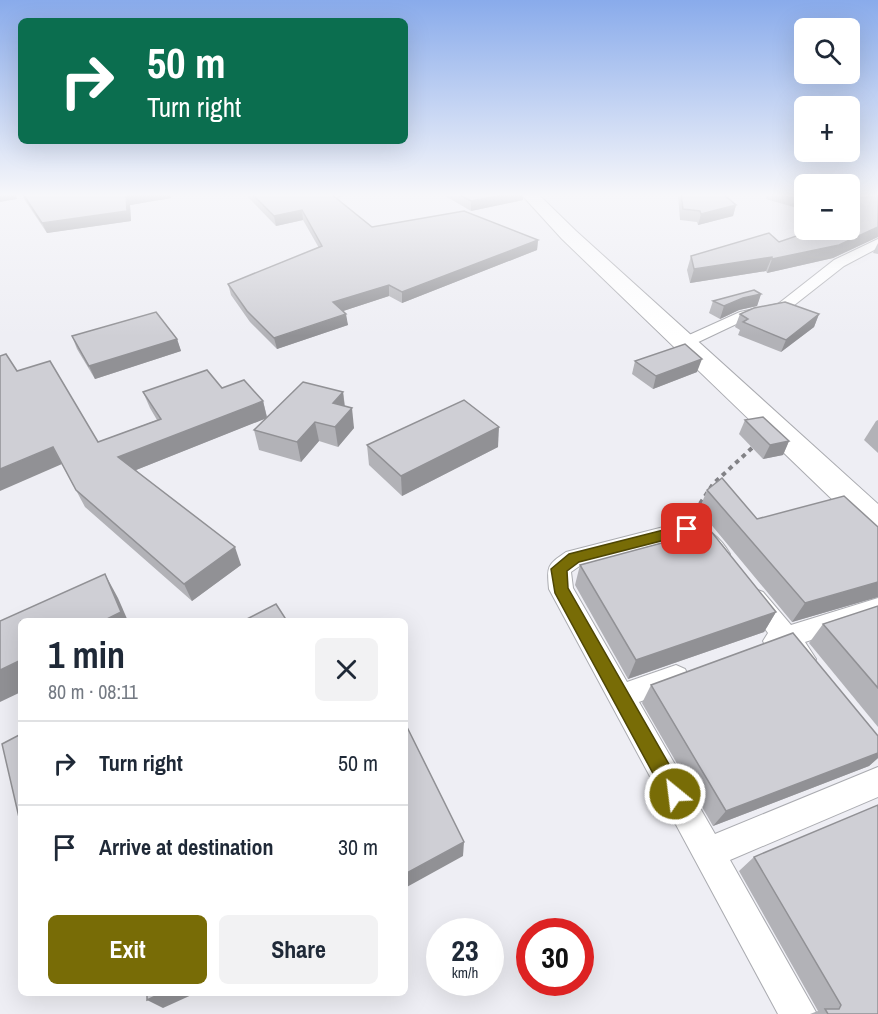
<!DOCTYPE html>
<html lang="en">
<head>
<meta charset="utf-8">
<style>
	:root { --surface:#fff; --page:#f2f2f3; --text:#1f2937; --muted:#747a83; --line:#e0e1e3; --accent:#786c06 }
	body { margin:0; font-family:"Archivo Narrow",sans-serif; background:var(--page); color:var(--text); height:100vh; display:flex; flex-direction:column; font-size:22px; white-space:nowrap }
	* { box-sizing:border-box; margin:0 }
	p { font-size:20px; color:var(--muted) }
	.icon { flex:none; width:33px; height:33px; fill:none; stroke:currentColor; stroke-width:2; stroke-linecap:round; stroke-linejoin:round }
	.map { position:relative; flex:1; overflow:hidden }
	.details { position:absolute; left:18px; top:618px; width:390px; height:378px; display:flex; flex-direction:column; background:var(--surface); border-radius:9px; box-shadow:0 6px 24px #0002 }
	.details>* { flex:none }
	.guide { position:absolute; left:18px; top:18px; width:390px; height:126px; border-radius:9px; box-shadow:0 6px 24px #0002; background:#0b6e4f; color:#fff; overflow:hidden }
	.fabs { position:absolute; left:794px; top:18px; display:grid; gap:12px }
	.fabs a { display:grid; place-items:center; width:66px; height:66px; border-radius:9px; background:var(--surface); box-shadow:0 6px 24px #0002; font-size:30px }
	.speed { position:absolute; left:426px; top:918px; display:flex; gap:12px; font-size:30px; font-weight:700; text-align:center }
	.speed>* { display:grid; place-content:center; width:78px; height:78px; border-radius:50%; background:var(--surface); box-shadow:0 6px 24px #0002; line-height:1 }
	.speed small { font-size:15px; font-weight:400 }
	.speed .limit { border:9px solid #d22; background:#fff; color:#111 }
	.pin { position:absolute; display:grid; place-items:center; width:51px; height:51px; color:#fff; margin:-26px; border-radius:12px; box-shadow:0 3px 9px #0006 }
	.me { position:absolute; width:66px; margin:-33px; rotate:331deg; stroke-linejoin:round; filter:drop-shadow(0 0 4px #0008) }
	.turn { display:flex; align-items:center; gap:21px; height:126px; padding:0 30px; font-size:27px }
	.turn .icon { width:78px; height:78px; stroke-width:2.5 }
	.turn b { display:block; font-size:42px; line-height:51px }
	.round { display:grid; place-items:center; flex:none; width:63px; height:63px; border-radius:9px; background:var(--page) }
	.overview { display:flex; align-items:center; justify-content:space-between; height:102px; padding:0 30px }
	h1 { font-size:36px; font-weight:700; line-height:45px }
	.action { display:flex; gap:12px; margin-top:auto; padding:12px 30px }
	.action a { flex:1; height:69px; border-radius:9px; background:var(--accent); color:#fff; font-size:24px; font-weight:700; line-height:69px; text-align:center }
	.action a+a { background:var(--page); color:var(--text) }
	ul { padding:0; list-style:none }
	li { display:flex; align-items:center; gap:18px; height:84px; padding:0 30px; border-top:2px solid var(--line) }
	li div { flex:1 }
	li b { display:block; font-size:22px }
	li em { font-style:normal }
	.map>svg:first-child { display:block }
	.lines { fill:none; stroke-linecap:round; stroke-linejoin:round }
	.street-casing { stroke:#abacb1; stroke-width:2 }
	.primary-casing { stroke:#abacb1; stroke-width:2 }
	.path { stroke:#828286; stroke-width:4; stroke-dasharray:4.5 4.5; stroke-linecap:butt }
	.street { fill:#fff; fill-rule:evenodd }
	.primary { fill:#fff; fill-rule:evenodd }
	.wall { fill:#b2b2b7 }
	.shaded-wall { fill:#919195 }
	.building { fill:#cfcfd5; stroke:#919195; stroke-width:1.5 }
	.route { fill:#786c06; stroke:#4e4604; stroke-width:1.5 }
</style>
</head>
<body>
<div class="map">
<svg width="878" height="1014" viewBox="0 0 878 1014">
	<rect width="100%" height="100%" fill="#eeeef4"/>
	<g class="lines">
		<defs>
			<g id="street">
				<path d="M329 194H346L320 202 315 199Z"/>
				<path d="M878 239V248L844 266 788 310 749 318 690 346 684 348 676 343 678 340 740 312 778 304 834 260Z"/>
				<path d="M687 521C706 527 720 536 730 554L727 560C706 567 704 543 687 537L581 565 571 572 573 588 627 682 676 665 685 669 689 677 685 685 639 702 715 834 878 767V797L730 860 817 1014H778L549 589C547 566 547 565 566 552Z"/>
				<path d="M755 589 763 592 791 625 878 598V618L805 642 816 659 812 667C794 674 791 663 781 650L776 652 767 649 763 641 768 633 743 599 747 592Z"/>
			</g>
			<path id="primary" d="M521 194H538L576 231 878 504V535L866 532 562 239Z"/>
		</defs>
		<use href="#street" class="street-casing"/>
		<use href="#primary" class="primary-casing"/>
		<path class="path" d="M695 511 713 484 752 448"/>
		<use href="#street" class="street"/>
		<use href="#primary" class="primary"/>
	</g>
	<g class="wall">
		<path d="M22 194H170L171 198 130 205 131 221 47 233 24 199Z"/>
		<path d="M245 194H322L372 227 538 240 537 250 402 303 389 296 343 311 348 325 277 349 250 322 231 295 228 284 319 248 303 220 276 226Z"/>
		<path d="M442 194H523V200L471 211Z"/>
		<path d="M678 194H723L736 205 733 216 698 225 697 222 680 220Z"/>
		<path d="M767 194H804V210L766 199Z"/>
		<path d="M878 194V237L833 258 767 273 766 271 690 283 687 270 691 256 849 230Z"/>
		<path d="M878 243V254L873 253Z"/>
		<path d="M761 294 757 306 739 310 720 319 709 313 713 301Z"/>
		<path d="M740 314H819L814 327 781 352 738 335 740 330 735 327Z"/>
		<path d="M72 336 177 339 181 351 95 379 77 349Z"/>
		<path d="M635 361 697 372 653 389 632 374Z"/>
		<path d="M17 371 98 442 157 420 150 408 143 392 222 388 263 401 267 417 343 392 345 406 354 428 338 447 319 441 301 462 259 450 254 430 266 418 136 470 241 565 192 601 85 507 62 464Z"/>
		<path d="M745 420 789 441 783 455 763 459 739 434Z"/>
		<path d="M878 420V453L864 440 876 421Z"/>
		<path d="M367 445 498 447 402 496 369 465Z"/>
		<path d="M707 490 757 519 878 527V597L792 622 699 510Z"/>
		<path d="M580 565 776 612 764 632 628 679 575 585Z"/>
		<path d="M878 606V727L809 643 823 624Z"/>
		<path d="M651 685 878 736V758L869 766 713 826 642 703Z"/>
		<path d="M754 857 878 1014H810L818 1011 739 871Z"/>
	</g>
	<g class="shaded-wall">
		<path d="M0 194H16L17 199 0 202Z"/>
		<path d="M136 194H170L171 198 130 205 131 221 47 233 42 223 126 195Z"/>
		<path d="M507 194H523V200L471 211V201Z"/>
		<path d="M736 205 733 216 698 225 701 214Z"/>
		<path d="M302 210 303 220 276 226 274 216Z"/>
		<path d="M878 227V237L833 258 767 273 772 259Z"/>
		<path d="M538 240 537 250 402 303V292Z"/>
		<path d="M772 257 766 271 690 283 694 269Z"/>
		<path d="M389 285V296L334 314 333 302Z"/>
		<path d="M761 294 757 306 739 310 720 319 724 306 743 298Z"/>
		<path d="M346 314 348 325 277 349 274 338Z"/>
		<path d="M819 314 814 327 781 352 786 340Z"/>
		<path d="M177 339 181 351 95 379 89 366Z"/>
		<path d="M702 359 697 372 653 389 656 376Z"/>
		<path d="M343 392 345 411 333 403Z"/>
		<path d="M263 401 267 418 126 474 118 457Z"/>
		<path d="M352 408 354 428 338 447 335 427Z"/>
		<path d="M315 422 319 441 301 462 297 442Z"/>
		<path d="M499 427 498 447 402 496 401 476Z"/>
		<path d="M789 441 783 455 763 459 770 445Z"/>
		<path d="M53 447 62 464 0 491V469Z"/>
		<path d="M235 547 241 565 192 601 184 584Z"/>
		<path d="M105 574 118 598 128 621H103Z"/>
		<path d="M878 582V597L792 622 805 603Z"/>
		<path d="M776 612 764 632 628 679 636 660Z"/>
		<path d="M21 660V692L0 702V670Z"/>
		<path d="M878 753V758L869 766 713 826 726 811Z"/>
		<path d="M464 842 463 856 405 888V874Z"/>
		<path d="M162 993H196L163 1008 147 1000Z"/>
	</g>
	<g class="building">
		<path d="M23 194H136L126 195 127 211 42 223Z"/>
		<path d="M252 194H331L372 227 464 211 538 240 402 292 389 285 333 302 346 314 274 338 247 311 228 284 322 246 302 210 274 216Z"/>
		<path d="M458 194H507L471 201Z"/>
		<path d="M681 194H723L736 205 701 214 700 211 683 209Z"/>
		<path d="M794 194H804V197Z"/>
		<path d="M849 194H878V227L839 245 772 259V257L694 269 691 256 769 233 779 242 814 230H849V210H850H849Z"/>
		<path d="M754 290 761 294 743 298 724 306 713 301Z"/>
		<path d="M785 302 819 314 786 340 743 322 748 319 740 314 754 308Z"/>
		<path d="M156 312 177 339 89 366 72 336Z"/>
		<path d="M685 344 702 359 656 376 635 361Z"/>
		<path d="M6 354 17 371 50 361 98 442 161 419 143 392 207 370 222 388 244 380 263 401 118 457 235 547 184 584 76 490 53 447 0 469V356Z"/>
		<path d="M303 382 343 392 333 403 352 408 335 427 315 422 297 442 254 430Z"/>
		<path d="M464 400 499 427 401 476 367 445Z"/>
		<path d="M763 417 789 441 770 445 745 420Z"/>
		<path d="M722 478 757 519 844 496 878 527V582L805 603 707 490Z"/>
		<path d="M710 530 776 612 636 660 580 565Z"/>
		<path d="M105 574 121 612 103 621H21V660L0 670V621Z"/>
		<path d="M276 604 287 621H243Z"/>
		<path d="M878 606V688L823 624Z"/>
		<path d="M793 633 878 736V753L726 811 651 685Z"/>
		<path d="M405 723 464 842 405 874Z"/>
		<path d="M21 734V826L2 744Z"/>
		<path d="M878 805V1014H828L825 1009H839L841 1005 754 857Z"/>
		<path d="M147 993H162L147 1000Z"/>
	</g>
	<linearGradient id="sky" x2="0" y2="1"><stop stop-color="#89abeb"/><stop offset="0.58" stop-color="#f7f7fa"/><stop offset="1" stop-color="#f7f7fa" stop-opacity="0"/></linearGradient>
	<rect width="878" height="336" fill="url(#sky)"/>
	<path class="route" d="M687 524 692 526 694 529 692 533 579 562 567 571 568 588 682 787 685 794 682 801 675 804 668 801 555 593 551 569 569 554Z"/>
</svg>
<div class="fabs">
<a><svg class="icon" aria-label="search" viewBox="0 0 24 24"><circle cx="10" cy="10" r="6"/><path d="M15 15l6 6"/></svg></a>
<a>+</a>
<a>−</a>
</div>
<div class="speed"><div>23<small>km/h</small></div><div class="limit">30</div></div>
<div class="pin" style="left:687px;top:529px;background:#d93025"><svg class="icon" aria-label="arrive" viewBox="0 0 24 24"><path d="M6 21V4h12l-3 4 3 4H6"/></svg></div>
<svg class="me" style="left:675px;top:794px" viewBox="-20 -20 40 40"><circle r="17" fill="#786c06" stroke="#fff" stroke-width="3"/><path d="M0-11L8 9 0 5-8 9z" fill="#fff"/></svg>
<div class="guide">
<div class="turn"><svg class="icon" aria-label="right" viewBox="0 0 24 24"><path d="M7 20v-9h11M14 6l5 5-5 5"/></svg><div><b>50 m</b>Turn right</div></div>
</div>
<section class="details">
<div class="overview"><div><h1>1 min</h1><p>80 m · 08:11</p></div><a class="round"><svg class="icon" aria-label="close" viewBox="0 0 24 24"><path d="M6 6l12 12M18 6L6 18"/></svg></a></div>
<ul>
<li><svg class="icon" aria-label="right" viewBox="0 0 24 24"><path d="M7 20v-9h11M14 6l5 5-5 5"/></svg><div><b>Turn right</b></div><em>50 m</em></li>
<li><svg class="icon" aria-label="arrive" viewBox="0 0 24 24"><path d="M6 21V4h12l-3 4 3 4H6"/></svg><div><b>Arrive at destination</b></div><em>30 m</em></li>
</ul>
<div class="action"><a>Exit</a><a>Share</a></div>
</section>
</div>
</body>
</html>
